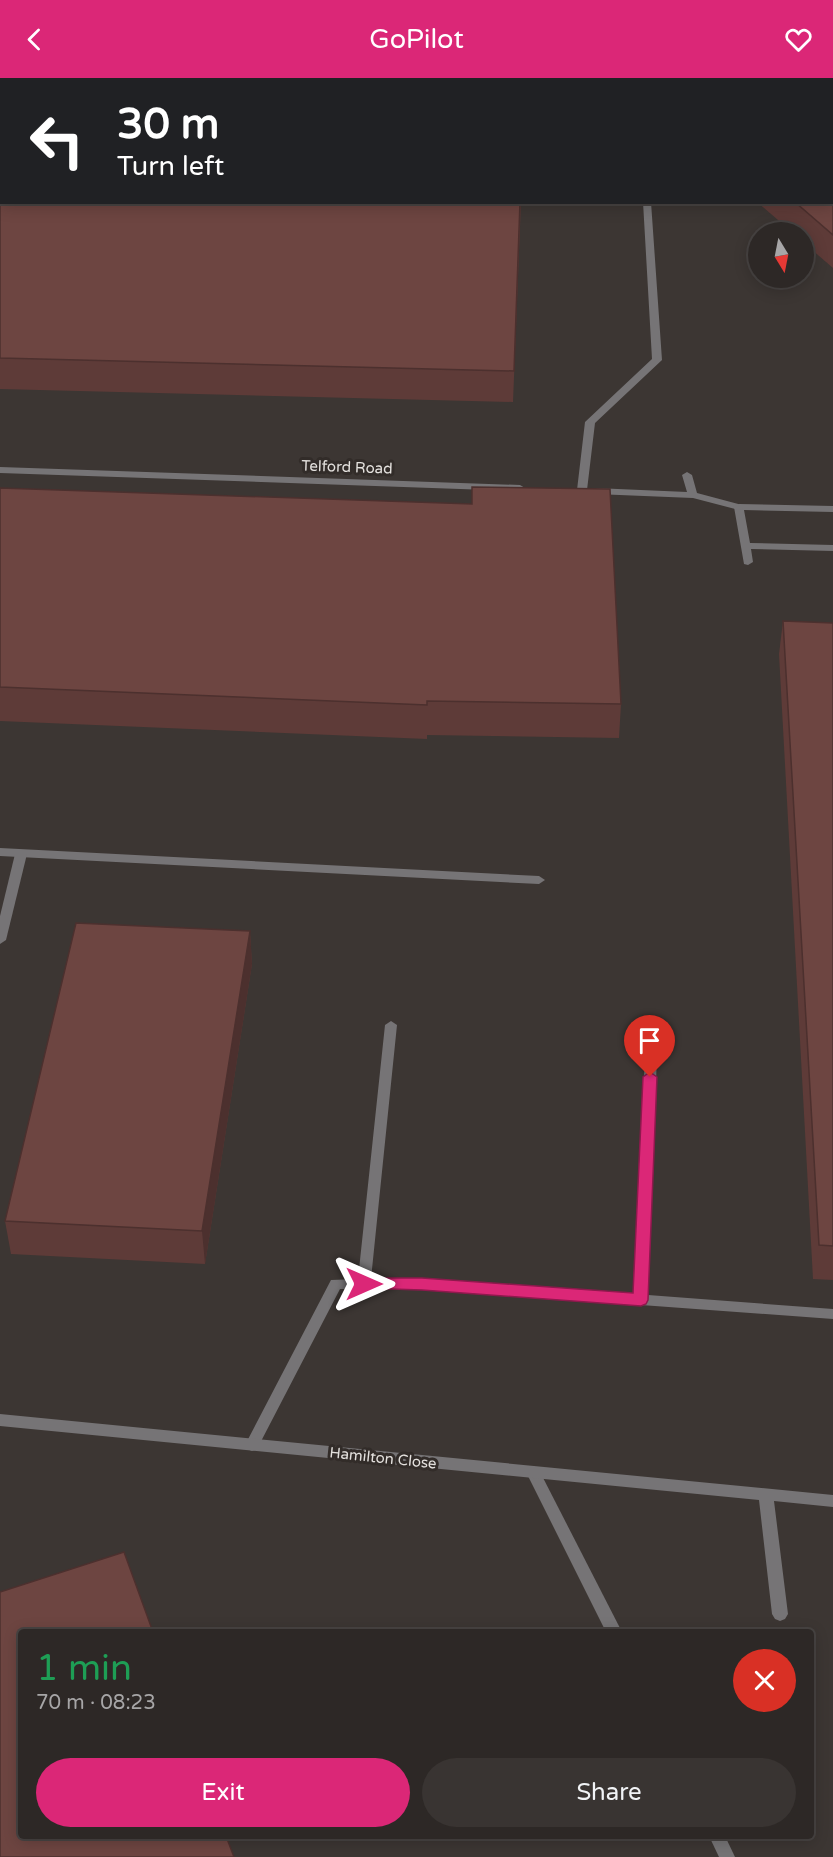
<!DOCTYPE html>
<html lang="en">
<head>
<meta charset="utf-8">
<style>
	:root { --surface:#2d2826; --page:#393432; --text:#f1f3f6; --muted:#a7a6a7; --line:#484443; --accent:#db2777 }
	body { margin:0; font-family:"Varela Round",sans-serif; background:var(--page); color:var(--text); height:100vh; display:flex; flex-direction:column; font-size:22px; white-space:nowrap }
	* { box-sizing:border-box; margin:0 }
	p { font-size:20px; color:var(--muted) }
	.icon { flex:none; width:33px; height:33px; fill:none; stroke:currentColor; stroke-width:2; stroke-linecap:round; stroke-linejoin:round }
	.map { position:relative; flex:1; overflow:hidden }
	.drawer { position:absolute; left:18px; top:1551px; width:796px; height:210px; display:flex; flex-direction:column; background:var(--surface); border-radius:6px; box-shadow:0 3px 15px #0003,0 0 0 2px var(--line) }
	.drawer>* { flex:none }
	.hud { position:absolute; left:0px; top:0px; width:834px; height:126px; box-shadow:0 3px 15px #0003,0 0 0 2px var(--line); background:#202124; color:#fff; overflow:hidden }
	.needle { width:39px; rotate:170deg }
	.buttons { position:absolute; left:748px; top:144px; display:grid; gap:12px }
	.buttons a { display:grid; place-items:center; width:66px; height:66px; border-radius:50%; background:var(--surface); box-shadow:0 3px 15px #0003,0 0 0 2px var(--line); font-size:30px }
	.pin { position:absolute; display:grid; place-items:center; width:51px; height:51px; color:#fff; margin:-62px -26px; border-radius:50% 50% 50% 0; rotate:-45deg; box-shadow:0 0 6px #0007 }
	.pin .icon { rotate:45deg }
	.me { position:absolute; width:66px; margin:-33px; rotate:90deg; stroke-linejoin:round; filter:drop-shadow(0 0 4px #0008) }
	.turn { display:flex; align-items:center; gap:21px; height:126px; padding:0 18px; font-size:27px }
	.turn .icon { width:78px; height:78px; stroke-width:2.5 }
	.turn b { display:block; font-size:42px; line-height:51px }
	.round { display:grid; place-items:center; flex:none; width:63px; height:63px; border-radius:32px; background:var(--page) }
	.headline { display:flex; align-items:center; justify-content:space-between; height:102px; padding:0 18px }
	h1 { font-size:36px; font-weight:600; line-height:45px; color:#1e9e55 }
	.cta { display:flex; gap:12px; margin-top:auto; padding:12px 18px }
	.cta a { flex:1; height:69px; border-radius:36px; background:var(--accent); color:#fff; font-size:24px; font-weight:600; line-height:69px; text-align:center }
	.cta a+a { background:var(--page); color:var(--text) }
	header { display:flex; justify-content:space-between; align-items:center; height:78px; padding:0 18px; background:var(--accent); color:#fff; font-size:27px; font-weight:600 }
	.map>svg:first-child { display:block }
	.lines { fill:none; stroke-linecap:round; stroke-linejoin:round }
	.lane { fill:#767476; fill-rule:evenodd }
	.street { fill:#767476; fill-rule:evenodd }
	.wall { fill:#5e3b38 }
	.shaded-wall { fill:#4c302e }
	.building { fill:#6d4541; stroke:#4c302e; stroke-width:1.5 }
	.route { fill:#db2777; stroke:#8e194d; stroke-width:1.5 }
	.labels { text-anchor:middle; stroke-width:6; stroke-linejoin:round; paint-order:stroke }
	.street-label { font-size:15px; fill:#e4e1de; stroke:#322c29 }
</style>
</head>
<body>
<header><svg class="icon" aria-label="back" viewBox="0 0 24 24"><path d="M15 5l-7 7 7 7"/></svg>GoPilot<svg class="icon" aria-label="heart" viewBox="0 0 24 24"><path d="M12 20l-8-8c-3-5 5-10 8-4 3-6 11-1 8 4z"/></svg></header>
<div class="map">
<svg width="833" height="1779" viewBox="0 0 833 1779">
	<rect width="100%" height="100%" fill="#3c3633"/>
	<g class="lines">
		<g class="lane">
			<path d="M348 0H357L358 2H349Z"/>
			<path d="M409 0H417L418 2H410Z"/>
			<path d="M643 124H651L662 282 595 345 587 412 582 415 577 412 585 344 652 281Z"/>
			<path d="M739 426 833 428V434L744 432 750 465 833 467V473L751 471 753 484 748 487 744 486 734 429Z"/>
			<path d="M0 770 539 798 545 802 539 806 0 778Z"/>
			<path d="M391 943 397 947 371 1201H422L634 1216 645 977 647 974H655L657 977 648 1217 833 1231V1241L422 1211H340L257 1371 252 1373 247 1371 245 1367 331 1202 358 1201 385 947Z"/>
			<path d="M533 1388 538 1390 622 1554H606L526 1394 528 1390Z"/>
			<path d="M709 1758H725L735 1779H719Z"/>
		</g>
		<g class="street">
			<path d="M0 389 520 407 525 410 520 413 0 395Z"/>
			<path d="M687 394 692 397 697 415 742 427 744 429 739 432 693 420 595 416 590 413 595 410 687 414 682 397Z"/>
			<path d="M21 772 27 776 6 862 0 866V838L15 776Z"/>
			<path d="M0 1336 833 1417V1429L774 1423 788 1536 785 1541 780 1543 775 1541 772 1536 759 1422 0 1348Z"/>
		</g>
	</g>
	<g class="wall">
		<path d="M0 0 2 2V124H521L513 324 0 311Z"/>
		<path d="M438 0H585V2H439Z"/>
		<path d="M833 71V190L804 165V154H792L757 124H832Z"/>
		<path d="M0 410 621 626 619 660 427 657V661L0 643Z"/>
		<path d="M783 543 833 545V1202L813 1201 779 576Z"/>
		<path d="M250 853 252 886 205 1186 11 1176 5 1143Z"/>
	</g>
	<g class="shaded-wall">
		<rect x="525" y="0" width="60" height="2"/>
		<path d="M250 853 252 886 205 1186 202 1153Z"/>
	</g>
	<g class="building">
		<path d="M0 0H256V2H2V28H0Z"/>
		<path d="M467 0H525V2H468Z"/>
		<path d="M2 35V124H520L514 293 0 280V39Z"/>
		<path d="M832 71H833V157L795 124H832Z"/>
		<path d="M472 409 610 411 621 626 427 623V627L0 609V410L472 426Z"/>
		<path d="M783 543 833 545V1168L819 1167Z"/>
		<path d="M76 845 250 853 202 1153 5 1143Z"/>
		<path d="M124 1474 153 1554H21V1758H226L234 1779H0V1514Z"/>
	</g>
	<path class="route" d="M650 994 657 999 648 1222 646 1226 641 1228 422 1212 359 1210 356 1206 359 1201 364 1200H422L633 1215 643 999Z"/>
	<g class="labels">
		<g class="street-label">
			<text transform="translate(347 389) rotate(2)" y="5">Telford Road</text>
			<text transform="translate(383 1380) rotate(6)" y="5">Hamilton Close</text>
		</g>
	</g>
</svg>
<div class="buttons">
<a><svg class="needle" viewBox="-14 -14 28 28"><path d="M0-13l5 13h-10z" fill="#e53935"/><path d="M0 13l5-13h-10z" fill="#a7a6a7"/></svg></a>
</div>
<div class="pin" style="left:650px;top:999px;background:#d93025"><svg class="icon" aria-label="arrive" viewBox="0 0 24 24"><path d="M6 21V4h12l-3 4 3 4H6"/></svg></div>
<svg class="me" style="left:364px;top:1206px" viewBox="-20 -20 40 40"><path d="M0-17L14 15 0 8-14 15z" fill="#db2777" stroke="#fff" stroke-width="4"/></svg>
<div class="hud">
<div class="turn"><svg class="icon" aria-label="left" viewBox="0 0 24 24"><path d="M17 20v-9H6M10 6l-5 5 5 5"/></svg><div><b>30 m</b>Turn left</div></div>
</div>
<section class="drawer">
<div class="headline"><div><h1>1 min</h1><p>70 m · 08:23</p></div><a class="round" style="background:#d93025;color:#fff"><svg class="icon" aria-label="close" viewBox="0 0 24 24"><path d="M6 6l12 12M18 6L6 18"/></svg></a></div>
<div class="cta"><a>Exit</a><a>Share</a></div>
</section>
</div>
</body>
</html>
